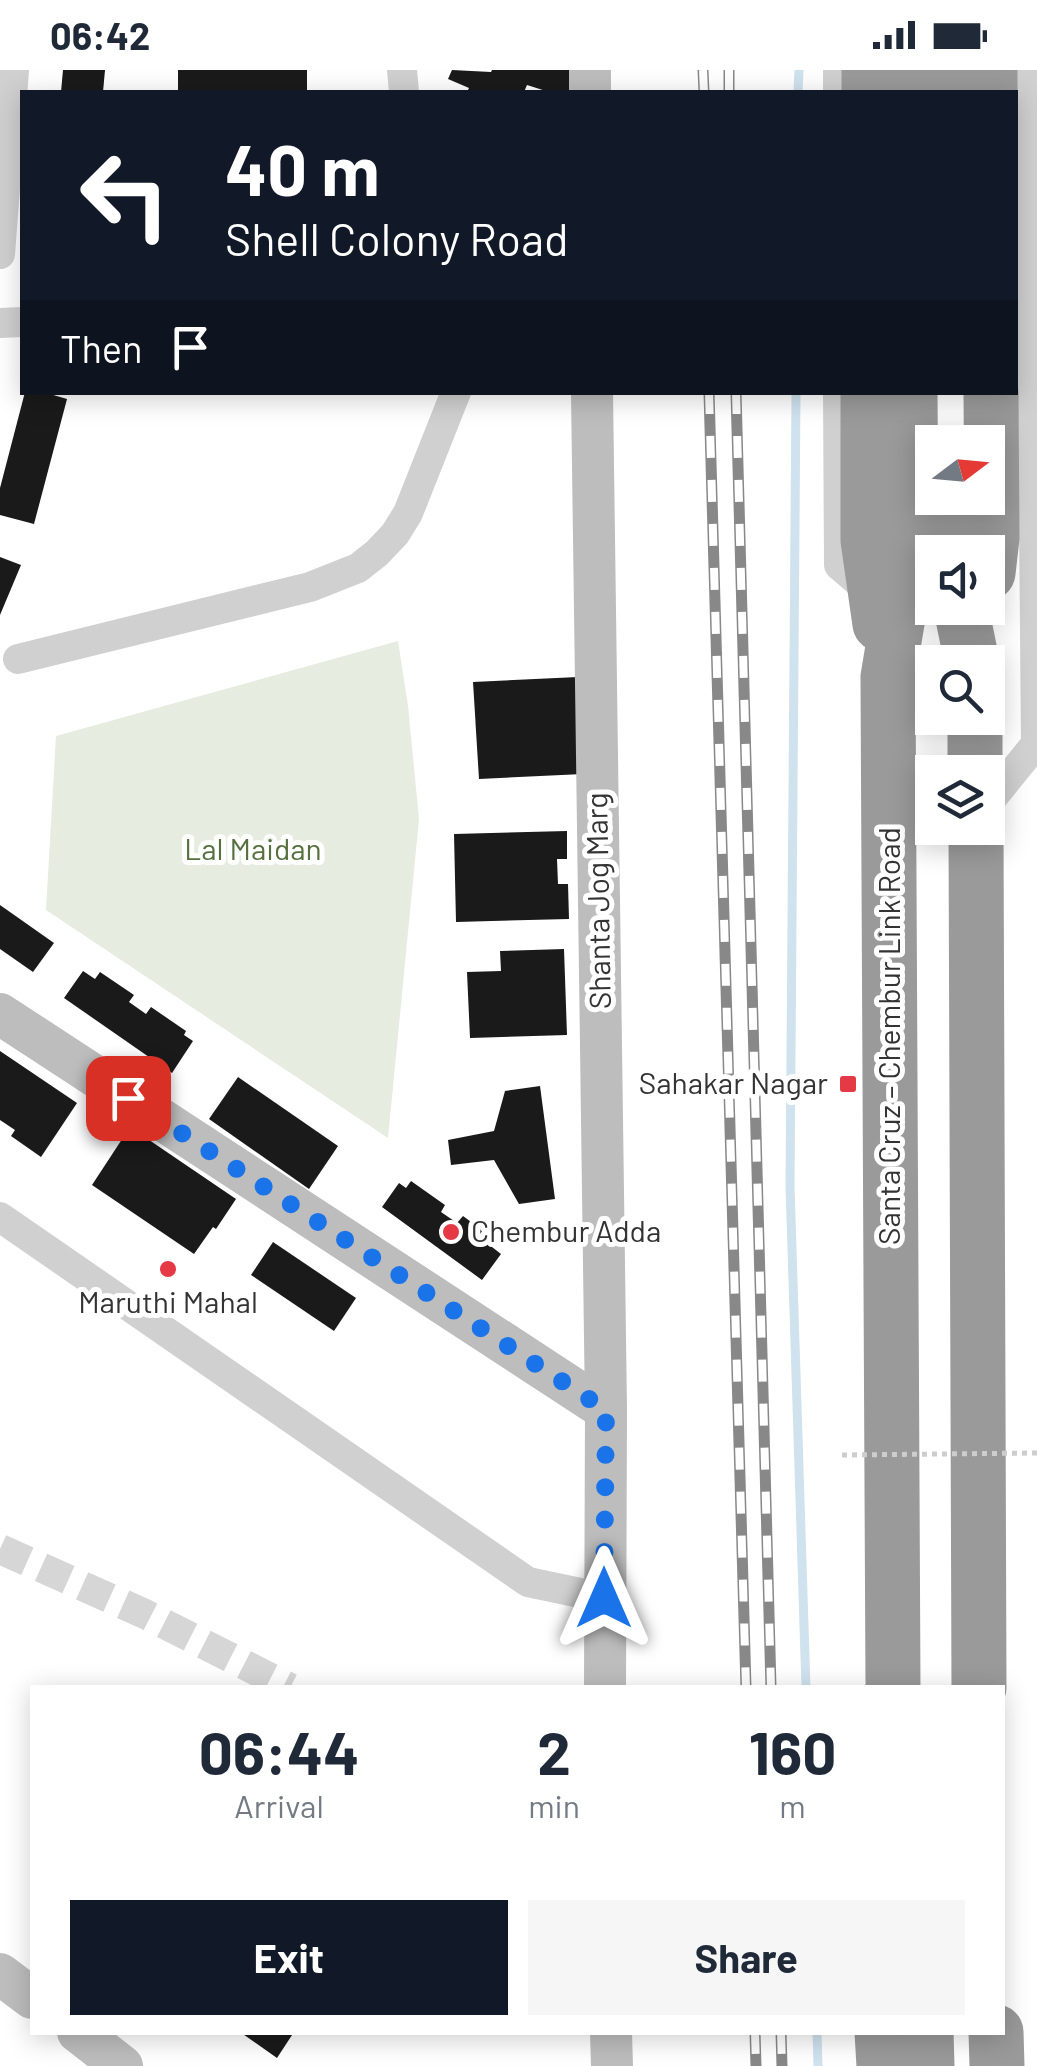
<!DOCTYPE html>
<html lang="en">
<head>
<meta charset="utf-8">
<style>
	:root { --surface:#fff; --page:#f6f6f7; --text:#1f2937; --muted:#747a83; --accent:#111827 }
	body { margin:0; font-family:Barlow,sans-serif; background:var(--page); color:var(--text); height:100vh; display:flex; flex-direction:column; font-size:38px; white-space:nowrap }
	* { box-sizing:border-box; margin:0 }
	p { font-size:32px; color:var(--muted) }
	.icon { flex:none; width:55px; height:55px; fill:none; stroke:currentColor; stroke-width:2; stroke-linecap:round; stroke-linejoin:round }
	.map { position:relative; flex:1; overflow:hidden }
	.sheet { position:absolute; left:30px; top:1615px; width:975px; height:350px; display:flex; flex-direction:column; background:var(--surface); border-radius:0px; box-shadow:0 5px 25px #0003 }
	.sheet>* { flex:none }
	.hud { position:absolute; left:20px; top:20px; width:998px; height:305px; border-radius:0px; box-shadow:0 5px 25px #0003; background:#111827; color:#fff; overflow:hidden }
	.needle { width:65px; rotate:74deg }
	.buttons { position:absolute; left:915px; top:355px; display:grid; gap:20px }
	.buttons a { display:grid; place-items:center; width:90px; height:90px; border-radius:0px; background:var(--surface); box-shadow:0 5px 25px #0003; font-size:50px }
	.pin { position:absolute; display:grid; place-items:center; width:85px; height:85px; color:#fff; margin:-42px; border-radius:20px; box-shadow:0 5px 15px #0006 }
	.me { position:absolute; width:110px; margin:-55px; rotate:0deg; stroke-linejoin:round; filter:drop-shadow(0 0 8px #0008) }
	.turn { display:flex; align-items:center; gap:35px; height:210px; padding:0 40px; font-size:45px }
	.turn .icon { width:130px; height:130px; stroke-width:2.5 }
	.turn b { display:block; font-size:70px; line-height:85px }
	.then { display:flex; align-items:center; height:95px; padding:0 40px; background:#0003; gap:20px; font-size:38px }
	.eta { display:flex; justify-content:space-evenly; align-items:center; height:170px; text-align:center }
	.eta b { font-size:60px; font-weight:700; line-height:70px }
	.primary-button { display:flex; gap:20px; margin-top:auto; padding:20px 40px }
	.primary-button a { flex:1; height:115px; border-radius:0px; background:var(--accent); color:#fff; font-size:40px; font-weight:700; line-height:115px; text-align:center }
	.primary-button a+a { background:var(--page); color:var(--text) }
	.status { display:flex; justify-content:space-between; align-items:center; height:70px; padding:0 50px; background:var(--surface); direction:ltr }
	.status svg { height:28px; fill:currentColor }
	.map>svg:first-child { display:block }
	.green { fill:#e6ecdf }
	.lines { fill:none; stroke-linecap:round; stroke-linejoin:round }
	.stream { stroke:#cfe2ee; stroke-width:9 }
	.building { fill:#1a1a1a }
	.street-tunnel { stroke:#d6d6d6; stroke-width:30; stroke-dasharray:30 15; stroke-linecap:butt }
	.street { stroke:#d0d0d0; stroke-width:30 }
	.secondary { stroke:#bdbdbd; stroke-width:42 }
	.highway { stroke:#9a9a9a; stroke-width:55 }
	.rail-casing { stroke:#888; stroke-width:11 }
	.rail { stroke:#fff; stroke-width:8; stroke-dasharray:22; stroke-linecap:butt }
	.path-bridge { stroke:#cdcdcd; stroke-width:5; stroke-dasharray:5 5; stroke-linecap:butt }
	.route { stroke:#1a73e8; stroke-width:18; stroke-dasharray:0 32.4 }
	.poi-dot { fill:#e63946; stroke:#fff; stroke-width:4 }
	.labels { text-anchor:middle; stroke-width:10; stroke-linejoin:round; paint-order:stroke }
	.park-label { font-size:30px; fill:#56703f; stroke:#fff }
	.street-label { font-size:30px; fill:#333; stroke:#fff }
	.poi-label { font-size:30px; fill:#333; stroke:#fff; text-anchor:end }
</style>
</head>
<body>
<div class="status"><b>06:42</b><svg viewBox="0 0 49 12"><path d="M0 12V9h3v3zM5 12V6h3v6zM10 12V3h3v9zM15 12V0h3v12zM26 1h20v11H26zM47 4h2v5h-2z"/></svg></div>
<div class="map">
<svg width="1037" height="1996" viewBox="0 0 1037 1996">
	<rect width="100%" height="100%" fill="#fff"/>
	<path class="green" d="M398 571 408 636 419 749 388 1068 46 840 56 666Z"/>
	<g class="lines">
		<g class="stream">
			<path d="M798 22 799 0"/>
			<path d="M796 322 790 1116 806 1618"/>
			<path d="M817 1962 818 1996"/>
		</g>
	</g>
	<g class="building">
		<path d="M63 0H105L103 22H61Z"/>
		<path d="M178 0H307V21L178 22Z"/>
		<path d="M452 0 491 2 492 0H579L572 22H549L527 15 524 22H467L469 18 448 9Z"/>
		<path d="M25 322H43L67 329 34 454 0 445V418Z"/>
		<path d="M0 487 21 495 0 545Z"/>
		<path d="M578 607 583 704 479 709 473 612Z"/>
		<path d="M567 761V789H557L558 814H568L569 849 456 852 454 764Z"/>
		<path d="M0 835 54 873 33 902 0 879Z"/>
		<path d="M564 879 567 965 470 968 467 902 501 901 500 881Z"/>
		<path d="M83 901 95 909 100 902 134 925 129 932 146 944 151 937 186 961 184 965 193 971 172 1003 64 928Z"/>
		<path d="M0 981 77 1033 41 1087 11 1066 15 1060 0 1050Z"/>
		<path d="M238 1007 338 1076 309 1119 209 1049Z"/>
		<path d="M540 1016 555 1129 519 1134 494 1090 451 1095 448 1070 494 1061 505 1021Z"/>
		<path d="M130 1057 236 1129 216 1159 213 1157 194 1184 92 1115Z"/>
		<path d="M411 1111 445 1135 441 1142 457 1153 463 1146 497 1171 492 1177 501 1184 482 1210 382 1137 399 1113 406 1118Z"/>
		<path d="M273 1172 356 1228 334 1261 251 1205Z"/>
		<path d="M240 1962H294L277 1988Z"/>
	</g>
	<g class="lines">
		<path class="street-tunnel" d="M0 1479 145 1544 290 1618"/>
		<g class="street">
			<path d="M402 0 404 22"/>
			<path d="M838 22V0"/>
			<path d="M0 184 14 0"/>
			<path d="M0 253 22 252"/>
			<path d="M838 322 839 495 874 525"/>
			<path d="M18 589 310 517 358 498 377 483 395 464 408 443 456 322"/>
			<path d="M988 733 1036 674 1030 0"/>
			<path d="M0 1147 528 1512 604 1528"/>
		</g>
		<g class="secondary">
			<path d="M590 0V22"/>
			<path d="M592 322 606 1340 605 1618"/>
			<path d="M0 944 606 1340"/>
			<path d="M0 1904 32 1928"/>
			<path d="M78 1962 122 1996"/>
			<path d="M611 1962 612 1996"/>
		</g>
		<g class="highway">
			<path d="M908 0V22"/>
			<path d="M990 0V22"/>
			<path d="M869 22V0"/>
			<path d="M948 22V0"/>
			<path d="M868 322V470L880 554"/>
			<path d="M948 428 947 468 950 482"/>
			<path d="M988 503 992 468 991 322"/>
			<path d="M961 538 972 592"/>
			<path d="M975 648V702"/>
			<path d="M976 758 979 1618"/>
			<path d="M893 1618 888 607 911 469 910 322"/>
			<path d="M882 1962 884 1996"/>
			<path d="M926 1962 927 1996"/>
			<path d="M996 1962 997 1996"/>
		</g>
		<defs>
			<g id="rail">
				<path d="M703 0 704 22"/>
				<path d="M729 0V22"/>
				<path d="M709 322 746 1618"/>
				<path d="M736 322 771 1618"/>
				<path d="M755 1962 756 1996"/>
				<path d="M781 1962 782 1996"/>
			</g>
		</defs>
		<use href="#rail" class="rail-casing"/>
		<use href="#rail" class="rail"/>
		<path class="path-bridge" d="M842 1385 1037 1383"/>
	</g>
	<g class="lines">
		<path class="route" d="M128 1028 606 1340 604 1528"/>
	</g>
	<g class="poi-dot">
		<rect x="838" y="1004" width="20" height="20" rx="5"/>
		<circle cx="451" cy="1162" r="10"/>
		<circle cx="168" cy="1199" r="10"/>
	</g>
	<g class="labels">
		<g class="park-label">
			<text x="253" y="790">Lal Maidan</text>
		</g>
		<g class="street-label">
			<text transform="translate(599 831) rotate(-91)" y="10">Shanta Jog Marg</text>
			<text transform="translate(890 966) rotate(-90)" y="10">Santa Cruz – Chembur Link Road</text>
		</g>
		<g class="poi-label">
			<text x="828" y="1024">Sahakar Nagar</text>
			<text x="471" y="1172" text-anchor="start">Chembur Adda</text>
			<text x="168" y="1243" text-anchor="middle">Maruthi Mahal</text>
		</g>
	</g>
</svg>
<div class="buttons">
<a><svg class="needle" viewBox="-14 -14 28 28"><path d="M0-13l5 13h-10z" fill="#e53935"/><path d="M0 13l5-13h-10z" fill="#747a83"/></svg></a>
<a><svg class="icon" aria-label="sound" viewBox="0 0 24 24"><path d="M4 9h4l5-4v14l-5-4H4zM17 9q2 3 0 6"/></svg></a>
<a><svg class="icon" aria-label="search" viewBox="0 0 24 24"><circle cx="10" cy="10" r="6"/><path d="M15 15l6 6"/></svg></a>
<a><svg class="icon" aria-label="layers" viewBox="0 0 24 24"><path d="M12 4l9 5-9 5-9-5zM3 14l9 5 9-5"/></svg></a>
</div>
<div class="pin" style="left:128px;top:1028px;background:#d93025"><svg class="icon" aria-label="arrive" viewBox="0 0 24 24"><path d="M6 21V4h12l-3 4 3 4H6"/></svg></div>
<svg class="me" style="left:604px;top:1528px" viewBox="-20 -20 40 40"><path d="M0-17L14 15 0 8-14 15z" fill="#1a73e8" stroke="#fff" stroke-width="4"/></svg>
<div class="hud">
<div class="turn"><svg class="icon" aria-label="left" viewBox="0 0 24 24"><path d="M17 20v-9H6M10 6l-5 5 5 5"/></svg><div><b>40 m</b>Shell Colony Road</div></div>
<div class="then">Then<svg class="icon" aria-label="arrive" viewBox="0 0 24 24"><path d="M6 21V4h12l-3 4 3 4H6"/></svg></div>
</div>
<section class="sheet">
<div class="eta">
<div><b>06:44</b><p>Arrival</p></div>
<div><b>2</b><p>min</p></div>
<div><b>160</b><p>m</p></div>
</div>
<div class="primary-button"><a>Exit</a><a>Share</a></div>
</section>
</div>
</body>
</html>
